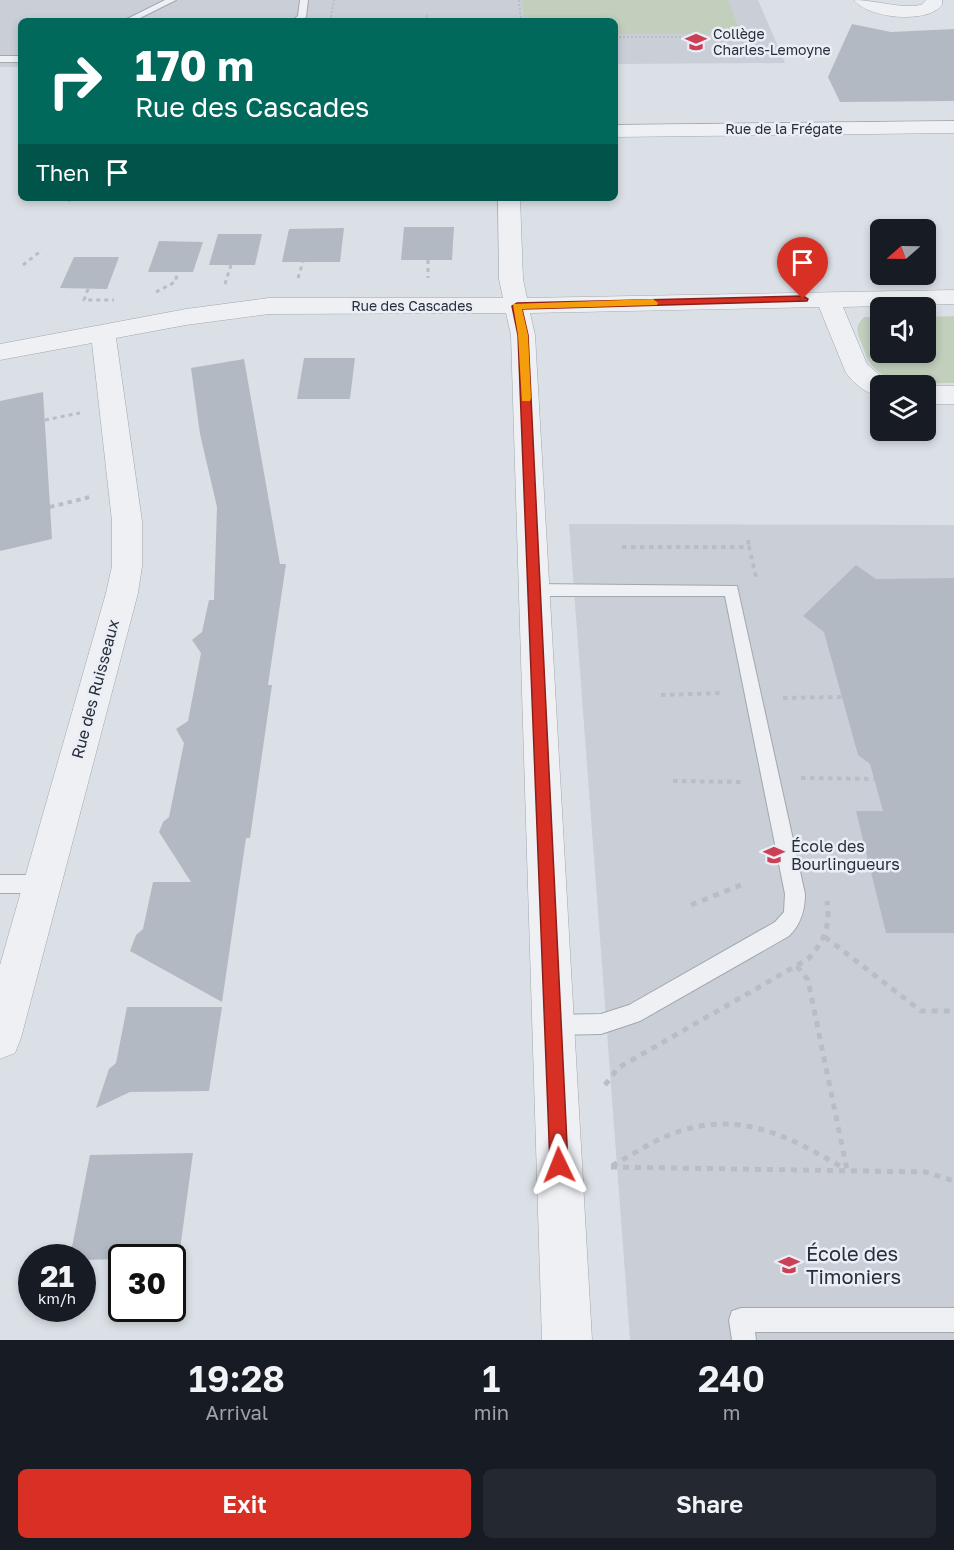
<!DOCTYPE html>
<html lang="en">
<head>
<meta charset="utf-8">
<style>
	:root { --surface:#171b24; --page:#242831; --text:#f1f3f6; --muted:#9ea1a6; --accent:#d93025 }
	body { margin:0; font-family:"Golos Text",sans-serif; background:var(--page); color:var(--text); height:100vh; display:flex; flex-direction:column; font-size:22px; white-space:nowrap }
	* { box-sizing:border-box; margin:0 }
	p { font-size:20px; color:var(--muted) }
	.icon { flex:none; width:33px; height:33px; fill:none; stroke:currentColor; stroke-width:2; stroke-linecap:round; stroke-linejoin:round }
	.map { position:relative; height:1340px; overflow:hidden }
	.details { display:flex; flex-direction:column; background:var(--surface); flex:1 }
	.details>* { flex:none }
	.top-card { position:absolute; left:18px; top:18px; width:600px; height:183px; border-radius:9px; box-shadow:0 3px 9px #0003; background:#00695c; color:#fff; overflow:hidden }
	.needle { width:39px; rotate:250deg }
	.controls { position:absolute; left:870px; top:219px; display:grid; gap:12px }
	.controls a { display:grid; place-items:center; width:66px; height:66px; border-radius:9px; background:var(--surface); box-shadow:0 3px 9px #0003; font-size:30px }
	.speed { position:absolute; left:18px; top:1244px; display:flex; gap:12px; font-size:30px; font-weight:700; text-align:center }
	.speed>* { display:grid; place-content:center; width:78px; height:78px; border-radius:50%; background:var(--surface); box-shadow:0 3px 9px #0003; line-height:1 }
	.speed small { font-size:15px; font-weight:400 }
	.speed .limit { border:3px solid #111; border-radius:9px; background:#fff; color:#111 }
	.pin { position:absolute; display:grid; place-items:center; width:51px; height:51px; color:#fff; margin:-62px -26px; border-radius:50% 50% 50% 0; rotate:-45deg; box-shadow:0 0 6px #0007 }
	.pin .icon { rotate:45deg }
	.me { position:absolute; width:66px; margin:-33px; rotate:358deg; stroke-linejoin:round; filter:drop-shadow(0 0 4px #0008) }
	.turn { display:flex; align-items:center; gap:21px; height:126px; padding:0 18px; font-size:27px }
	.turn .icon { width:78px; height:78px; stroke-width:2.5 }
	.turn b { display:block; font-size:42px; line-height:51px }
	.then { display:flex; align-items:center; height:57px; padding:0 18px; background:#0003; gap:12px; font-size:22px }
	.eta { display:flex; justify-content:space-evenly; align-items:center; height:102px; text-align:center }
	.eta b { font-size:36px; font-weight:600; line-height:42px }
	.action { display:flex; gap:12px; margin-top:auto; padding:12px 18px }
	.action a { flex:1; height:69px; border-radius:9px; background:var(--accent); color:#fff; font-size:24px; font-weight:600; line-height:69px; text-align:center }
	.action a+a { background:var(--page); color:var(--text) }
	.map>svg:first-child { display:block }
	.built { fill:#cacfd7 }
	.green { fill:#c2cfbd }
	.building { fill:#b3b9c2 }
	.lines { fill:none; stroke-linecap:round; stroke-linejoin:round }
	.service-casing { stroke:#a1a7af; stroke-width:2 }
	.minor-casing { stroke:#a1a7af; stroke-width:1 }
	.path-far3 { stroke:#babec4; stroke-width:2; stroke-dasharray:2 2; stroke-linecap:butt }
	.path-far2 { stroke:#babec4; stroke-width:3; stroke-dasharray:4 4; stroke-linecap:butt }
	.path-far1 { stroke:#babec4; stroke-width:4; stroke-dasharray:4.5 4.5; stroke-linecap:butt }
	.path { stroke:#babec4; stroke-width:5; stroke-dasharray:6 6; stroke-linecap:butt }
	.service { fill:#eef0f4; fill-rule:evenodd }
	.minor { fill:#eef0f4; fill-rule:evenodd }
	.route { fill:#d93025; stroke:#8d1f18; stroke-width:1.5 }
	.slow { fill:#f59e0b }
	.labels { text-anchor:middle; stroke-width:5; stroke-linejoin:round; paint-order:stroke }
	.far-poi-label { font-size:14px; fill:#262e3b; stroke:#ebeef4; text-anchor:start }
	.far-street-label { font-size:14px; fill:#262e3b; stroke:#ebeef4 }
	.street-label { font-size:16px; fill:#262e3b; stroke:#ebeef4 }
	.poi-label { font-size:16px; fill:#262e3b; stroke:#ebeef4; text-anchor:start }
	.near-poi-label { font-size:20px; fill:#262e3b; stroke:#ebeef4; text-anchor:start }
</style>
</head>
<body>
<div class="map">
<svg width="954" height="1340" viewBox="0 0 954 1340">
	<rect width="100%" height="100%" fill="#dbe0e6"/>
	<g class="built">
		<path d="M0 0H758L785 63 615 64V21H21V67H0Z"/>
		<path d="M569 524 954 525V1340H630Z"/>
	</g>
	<g class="green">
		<path d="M522 0H728L741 34H615V21H524Z"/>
		<path d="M954 316V383C927 383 888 389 870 363 866 357 864 349 861 342 857 331 855 326 864 317H880V352H926V317Z"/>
	</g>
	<g class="building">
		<path d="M852 24 891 32 954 29V101L840 102 828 77Z"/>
		<path d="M404 227H454L452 260H401Z"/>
		<path d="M344 228 340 262H282L289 229Z"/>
		<path d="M218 234H262L255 265H209Z"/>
		<path d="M159 241 203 242 193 272H148Z"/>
		<path d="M74 257H119L107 289 60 288Z"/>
		<path d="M304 358H355L350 399H297Z"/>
		<path d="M244 359 280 564H286L268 685H272L250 838H246L222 1002 130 951 136 935 143 929 153 882H191L159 832 163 822 169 817 184 743 176 729 188 721 201 653 192 640 202 632 209 600H214L217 507 200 434 191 368Z"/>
		<path d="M43 392 52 539 0 551V401Z"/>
		<path d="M856 565 876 579 954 578V933H886L856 811H883L870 764 858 755 824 632 803 616Z"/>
		<path d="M127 1007H222L209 1091 130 1092 96 1108 109 1069 116 1063Z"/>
		<path d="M193 1153 179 1257H122V1259L82 1260V1257H70L90 1155Z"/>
	</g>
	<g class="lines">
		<defs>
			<g id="service">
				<path d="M165 0H176L134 21H123Z"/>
				<path d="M300 0H308L306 17 301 21H291L298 16Z"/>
				<rect x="0" y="56" width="21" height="6"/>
				<path d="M534 584 737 586 805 894C805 910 801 924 789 936L640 1021 601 1034 553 1035 546 1032 543 1025 546 1018 553 1015 601 1014 629 1005 775 922 784 912 785 894 725 596H534L529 594 526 590 529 586Z"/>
				<path d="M0 875H42L49 877 52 884 49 891 42 893H0Z"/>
				<path d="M741 1308H954V1332H755L756 1340H732L729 1320 732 1311Z"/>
			</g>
			<g id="minor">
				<path d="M854 0C877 0 898 9 921 5L926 0H942V5C928 24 868 19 854 0Z"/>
				<path d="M954 121V133L615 137V125Z"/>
				<path d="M498 198H520L523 279 527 298 954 290V304L843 307 867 364 892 386H880V397C866 393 855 385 846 373L819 307 530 313 535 335 592 1340H542L511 335 506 313 269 314 186 325 116 338 142 521V566L138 593 21 1038 15 1053 0 1059V965L106 593 112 566V521L92 343 0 360V344L186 309 269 298H503L499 279Z"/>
				<rect x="926" y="386" width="28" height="18"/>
			</g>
		</defs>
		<use href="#service" class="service-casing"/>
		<use href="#minor" class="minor-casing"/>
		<g class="path-far3">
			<path d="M519 0 521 21"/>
			<path d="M330 21 334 0"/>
			<path d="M426 21 427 14"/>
			<path d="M615 37H708"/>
			<path d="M69 202 70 198"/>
		</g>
		<g class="path-far2">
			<path d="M428 260V278"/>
			<path d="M23 265 42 250"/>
			<path d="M298 278 303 262"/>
			<path d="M225 284 231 265"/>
			<path d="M88 289 84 300H114"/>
			<path d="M156 292 175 282 178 272"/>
			<path d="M45 420 80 413"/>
		</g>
		<g class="path-far1">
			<path d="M50 507 90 497"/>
			<path d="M748 540 749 547"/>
			<path d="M622 547H749L756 577"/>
			<path d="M661 695 723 693"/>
			<path d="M783 698 842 697"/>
			<path d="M801 778 874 779"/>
			<path d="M673 781 741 782"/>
		</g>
		<g class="path">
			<path d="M691 905 741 885"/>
			<path d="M825 937 921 1011H954"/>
			<path d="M797 966 808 980 847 1170"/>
			<path d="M605 1085 618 1068 808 959C824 942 831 925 827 901"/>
			<path d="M612 1166C633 1154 654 1140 677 1132 742 1110 790 1137 845 1169"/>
			<path d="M611 1167 925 1172 954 1181"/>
		</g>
		<use href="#service" class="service"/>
		<use href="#minor" class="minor"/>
	</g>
	<path class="route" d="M803 296 808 299 807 301 522 309 528 335 568 1165 566 1172 559 1174 552 1172 550 1165 518 335 512 306 517 303Z"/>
	<path class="slow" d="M653 299 658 303 657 305 522 309 528 335 531 398 530 401H522L518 335 513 304Z"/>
	<defs>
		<symbol id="school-bare" viewBox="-9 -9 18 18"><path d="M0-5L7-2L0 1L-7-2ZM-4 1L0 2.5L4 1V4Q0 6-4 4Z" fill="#cb4057" stroke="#ebeef4" stroke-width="2.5" paint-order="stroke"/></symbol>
	</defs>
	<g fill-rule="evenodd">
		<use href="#school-bare" x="681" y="27" width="30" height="30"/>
		<use href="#school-bare" x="759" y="840" width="30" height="30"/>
		<use href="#school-bare" x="774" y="1250" width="30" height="30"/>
	</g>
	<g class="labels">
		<g class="far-poi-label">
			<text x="713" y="39">Collège<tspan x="713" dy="16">Charles-Lemoyne</tspan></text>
		</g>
		<g class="far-street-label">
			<text x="784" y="134">Rue de la Frégate</text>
			<text x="412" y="311">Rue des Cascades</text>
		</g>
		<g class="street-label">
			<text transform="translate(95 689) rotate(-75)" y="6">Rue des Ruisseaux</text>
		</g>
		<g class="poi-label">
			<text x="791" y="852">École des<tspan x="791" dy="18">Bourlingueurs</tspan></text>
		</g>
		<g class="near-poi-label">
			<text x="806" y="1261">École des<tspan x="806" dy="23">Timoniers</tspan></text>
		</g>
	</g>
</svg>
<div class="controls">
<a><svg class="needle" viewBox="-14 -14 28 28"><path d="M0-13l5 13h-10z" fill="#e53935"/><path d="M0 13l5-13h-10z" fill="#9ea1a6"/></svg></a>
<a><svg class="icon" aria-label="sound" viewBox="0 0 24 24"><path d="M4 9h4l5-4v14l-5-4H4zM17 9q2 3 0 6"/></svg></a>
<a><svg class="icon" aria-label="layers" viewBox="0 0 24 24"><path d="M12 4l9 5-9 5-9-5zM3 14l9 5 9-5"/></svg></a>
</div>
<div class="speed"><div>21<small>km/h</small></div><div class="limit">30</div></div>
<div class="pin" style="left:803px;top:299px;background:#d93025"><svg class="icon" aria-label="arrive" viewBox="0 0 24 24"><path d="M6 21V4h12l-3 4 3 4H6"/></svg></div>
<svg class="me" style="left:559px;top:1165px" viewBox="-20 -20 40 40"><path d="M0-17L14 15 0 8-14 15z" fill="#d93025" stroke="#fff" stroke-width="4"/></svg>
<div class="top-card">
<div class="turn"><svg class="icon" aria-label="right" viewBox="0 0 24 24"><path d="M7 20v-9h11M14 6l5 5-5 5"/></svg><div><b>170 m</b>Rue des Cascades</div></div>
<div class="then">Then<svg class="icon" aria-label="arrive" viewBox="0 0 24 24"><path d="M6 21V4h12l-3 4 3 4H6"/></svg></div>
</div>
</div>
<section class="details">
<div class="eta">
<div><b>19:28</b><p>Arrival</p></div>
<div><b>1</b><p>min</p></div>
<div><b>240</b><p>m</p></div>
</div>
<div class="action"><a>Exit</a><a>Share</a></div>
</section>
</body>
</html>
